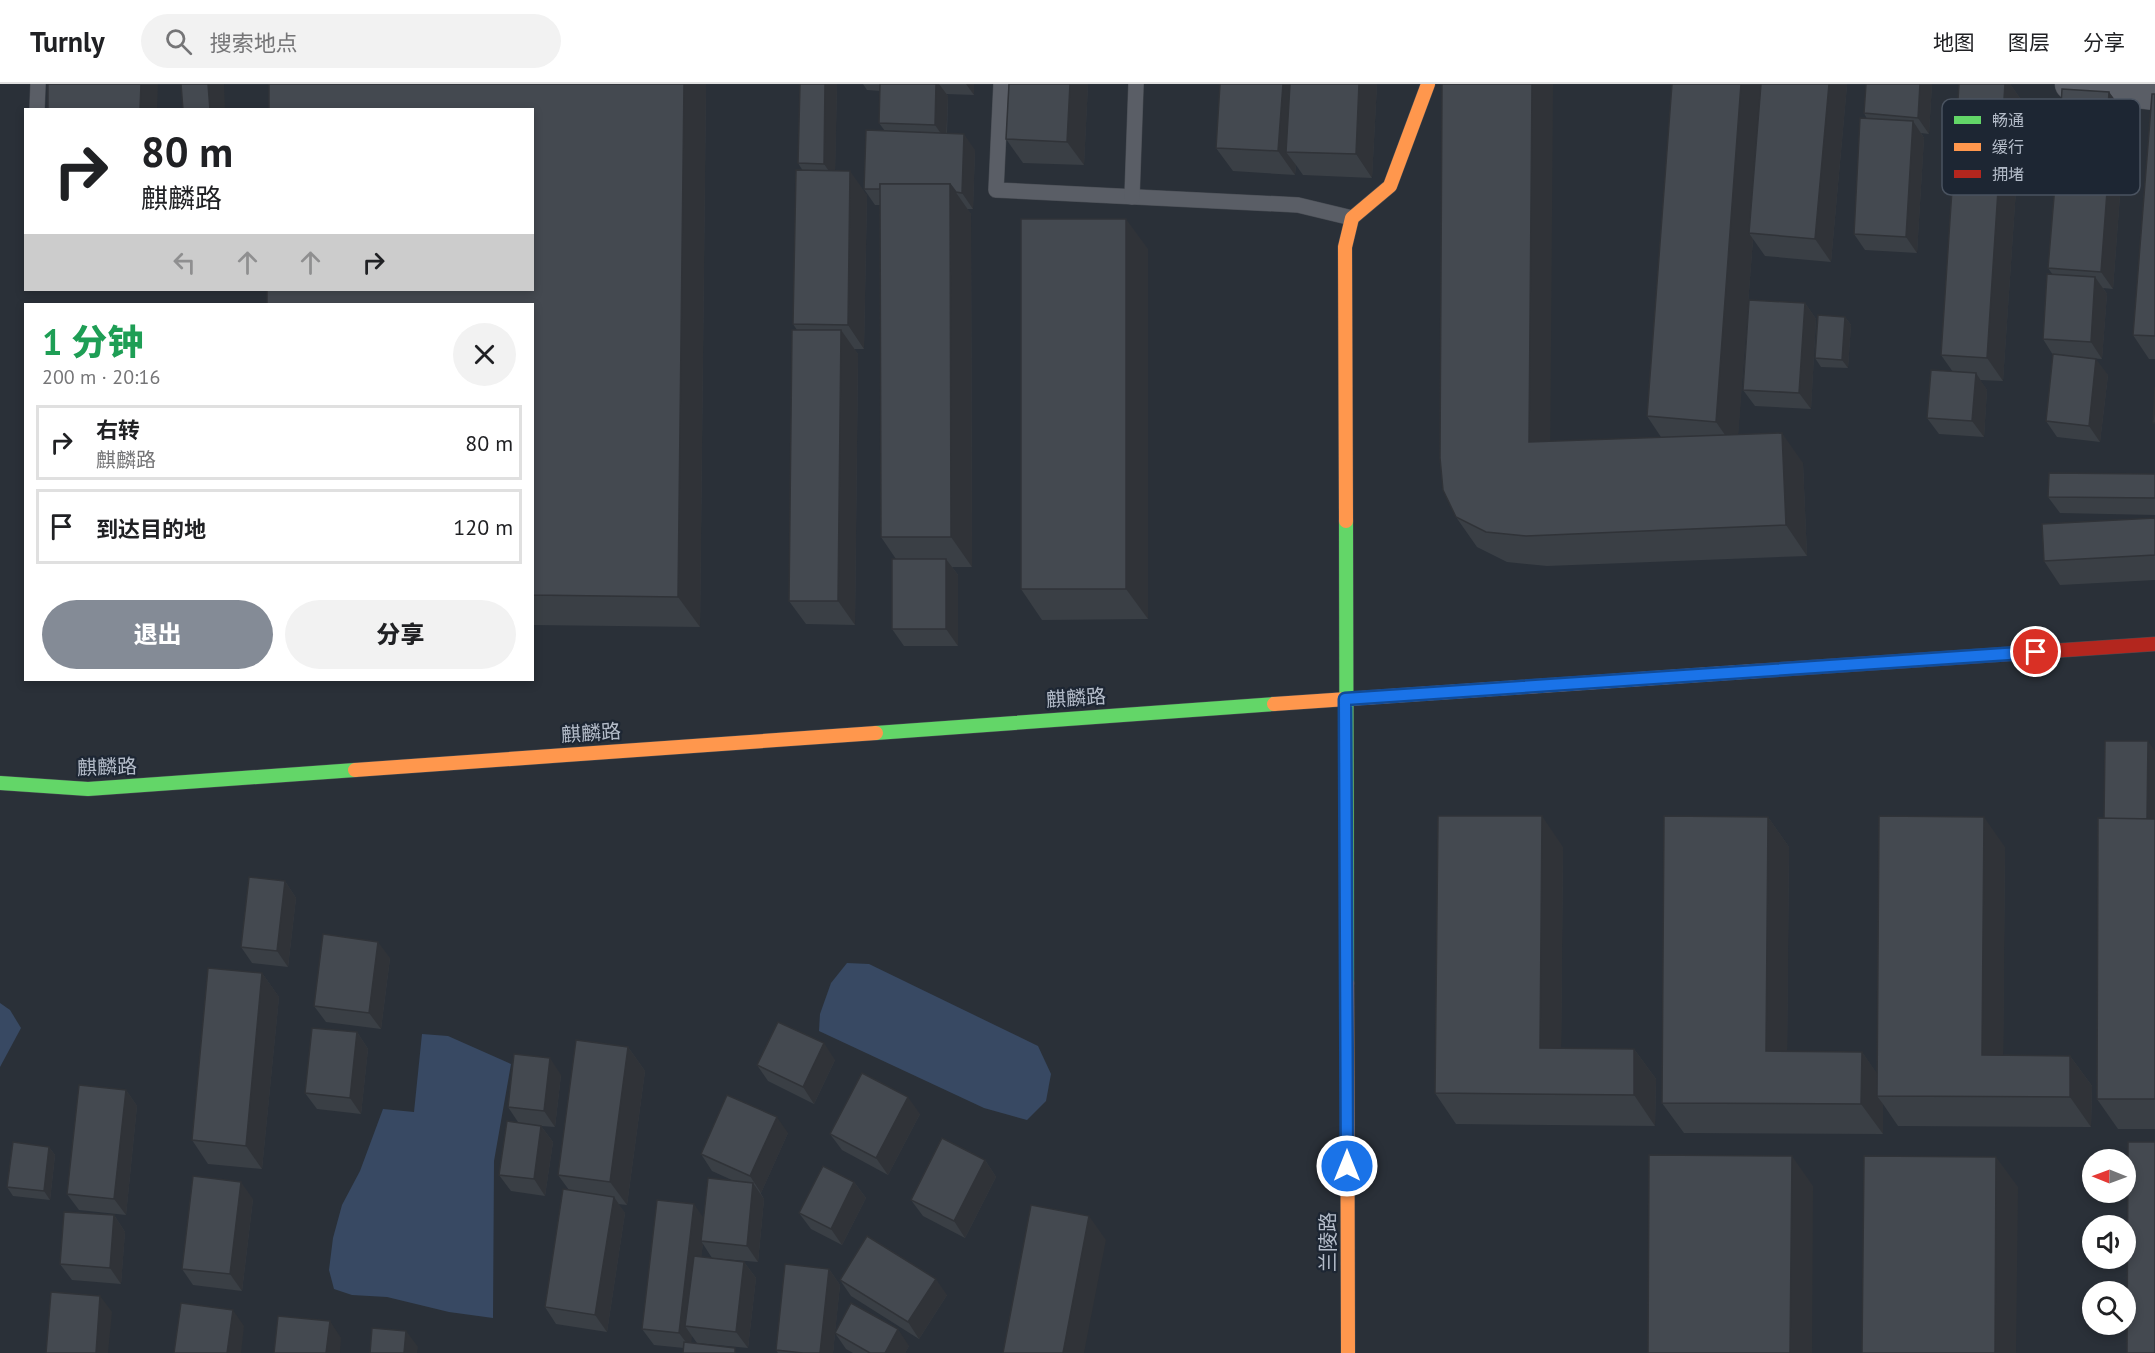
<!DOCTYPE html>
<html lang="zh">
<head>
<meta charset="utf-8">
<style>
	:root { --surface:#fff; --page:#f2f2f2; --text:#202124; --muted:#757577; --line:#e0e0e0; --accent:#848b96 }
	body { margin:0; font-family:"PT Sans","Noto Sans SC",sans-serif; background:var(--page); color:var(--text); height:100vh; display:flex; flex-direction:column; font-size:22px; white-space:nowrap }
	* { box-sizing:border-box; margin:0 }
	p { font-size:20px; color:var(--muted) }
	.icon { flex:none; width:33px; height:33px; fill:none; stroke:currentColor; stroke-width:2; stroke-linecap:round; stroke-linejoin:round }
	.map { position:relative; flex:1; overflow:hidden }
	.side { position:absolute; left:24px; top:219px; width:510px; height:378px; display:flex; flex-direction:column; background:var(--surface); border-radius:0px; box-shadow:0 3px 9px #0003 }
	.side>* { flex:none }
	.banner { position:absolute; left:24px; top:24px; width:510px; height:183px; border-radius:0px; box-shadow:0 3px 9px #0003; background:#fff; color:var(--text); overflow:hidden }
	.needle { width:39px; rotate:271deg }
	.fabs { position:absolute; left:2082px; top:1065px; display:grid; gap:12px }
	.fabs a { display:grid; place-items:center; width:54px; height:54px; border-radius:50%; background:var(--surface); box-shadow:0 3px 9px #0003; font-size:30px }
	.pin { position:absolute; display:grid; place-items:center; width:51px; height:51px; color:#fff; margin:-26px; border:3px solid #fff; border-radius:50%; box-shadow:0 2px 6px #0007 }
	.me { position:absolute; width:66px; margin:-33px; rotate:0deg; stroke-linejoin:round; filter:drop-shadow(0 0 4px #0008) }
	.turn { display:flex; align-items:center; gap:21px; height:126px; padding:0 18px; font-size:27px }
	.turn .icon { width:78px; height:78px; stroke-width:2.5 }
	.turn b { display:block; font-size:42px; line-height:51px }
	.lanes { display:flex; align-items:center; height:57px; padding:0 18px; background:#0003; justify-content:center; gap:30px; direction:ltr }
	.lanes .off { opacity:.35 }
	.round { display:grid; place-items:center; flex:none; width:63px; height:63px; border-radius:32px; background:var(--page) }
	.head { display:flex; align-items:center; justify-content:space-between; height:102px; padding:0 18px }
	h1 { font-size:36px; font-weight:800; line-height:45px; color:#1e9e55 }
	.action { display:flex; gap:12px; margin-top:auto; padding:12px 18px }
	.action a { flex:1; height:69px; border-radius:36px; background:var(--accent); color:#fff; font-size:24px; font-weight:800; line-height:69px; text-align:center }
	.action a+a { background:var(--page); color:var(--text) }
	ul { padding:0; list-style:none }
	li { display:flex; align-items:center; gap:18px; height:75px; margin:0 12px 9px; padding:0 6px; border:3px solid var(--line); border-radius:0px }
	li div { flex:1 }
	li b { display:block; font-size:22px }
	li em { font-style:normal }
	header { display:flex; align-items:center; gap:36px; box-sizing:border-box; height:84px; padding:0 30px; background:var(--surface); border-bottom:2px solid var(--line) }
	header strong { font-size:28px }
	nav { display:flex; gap:33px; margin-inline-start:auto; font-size:21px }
	.search { width:420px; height:54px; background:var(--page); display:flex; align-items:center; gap:15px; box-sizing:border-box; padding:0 21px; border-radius:33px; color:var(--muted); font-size:22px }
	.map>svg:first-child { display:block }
	.water { fill:#384963 }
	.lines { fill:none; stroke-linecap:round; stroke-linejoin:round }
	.lane-casing { stroke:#484c53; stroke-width:16 }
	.street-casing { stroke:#484c53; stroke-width:33 }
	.fast-casing { stroke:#484c53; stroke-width:15 }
	.slow-casing { stroke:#484c53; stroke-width:15 }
	.jam-casing { stroke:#484c53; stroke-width:15 }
	.lane { stroke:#5a5e66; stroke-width:15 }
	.street { stroke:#5a5e66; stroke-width:32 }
	.fast { stroke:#63d668; stroke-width:14 }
	.slow { stroke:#ff974d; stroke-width:14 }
	.jam { stroke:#b3261e; stroke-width:14 }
	.wall { fill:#3a3f45 }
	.shaded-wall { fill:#303338 }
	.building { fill:#444950; stroke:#303338; stroke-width:1.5 }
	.route-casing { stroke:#114b97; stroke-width:15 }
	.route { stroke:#1a73e8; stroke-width:10 }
	.labels { text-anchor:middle; stroke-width:4.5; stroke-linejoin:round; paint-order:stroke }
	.street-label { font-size:20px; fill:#b4bcc9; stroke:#1d2633 }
	.key { fill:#1d2633; stroke:#4a5360; stroke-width:1.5 }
	.key-label { font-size:16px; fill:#b4bcc9 }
</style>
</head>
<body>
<header>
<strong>Turnly</strong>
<div class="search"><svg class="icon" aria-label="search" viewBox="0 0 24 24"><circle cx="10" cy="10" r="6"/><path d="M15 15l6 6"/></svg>搜索地点</div>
<nav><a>地图</a><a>图层</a><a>分享</a></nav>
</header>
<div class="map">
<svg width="2155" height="1269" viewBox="0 0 2155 1269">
	<rect width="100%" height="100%" fill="#2a3038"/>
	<g class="water">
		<path d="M847 879 869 880 1038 962 1051 990 1046 1017 1027 1036 984 1024 819 947 820 930 831 899Z"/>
		<path d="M0 919 10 926 21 944 0 983Z"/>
		<path d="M422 950 448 952 511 980 494 1077 493 1234 449 1228 387 1213 352 1211 334 1205 329 1186 333 1154 342 1121 360 1087 383 1025 414 1028Z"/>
	</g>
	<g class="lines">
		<defs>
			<g id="lane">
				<path d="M1001 0 996 106 1298 121 1352 134"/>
				<path d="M37 26 38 0"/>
				<path d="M1132 113 1136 0"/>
			</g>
			<path id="street" d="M2071 0 2155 10"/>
			<g id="fast">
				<path d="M1346 437 1347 899"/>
				<path d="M876 649 1274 620"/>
				<path d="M0 699 88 705 355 686"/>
			</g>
			<g id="slow">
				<path d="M1346 437 1345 163 1352 134 1390 102 1428 0"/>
				<path d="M1274 620 1757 587"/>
				<path d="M355 686 876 649"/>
				<path d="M1347 899 1348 1269"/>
			</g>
			<path id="jam" d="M1757 587 2155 560"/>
		</defs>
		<use href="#lane" class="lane-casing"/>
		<use href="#street" class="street-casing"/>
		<use href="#fast" class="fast-casing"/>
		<use href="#slow" class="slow-casing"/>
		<use href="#jam" class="jam-casing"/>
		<use href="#lane" class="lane"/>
		<use href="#street" class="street"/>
		<use href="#fast" class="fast"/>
		<use href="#slow" class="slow"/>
		<use href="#jam" class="jam"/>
	</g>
	<g class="wall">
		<path d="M706 0 700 543 532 541V220Z"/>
		<path d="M800 0H837L835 87 867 111 864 265H854L858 270 855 541 806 540 789 517 797 246 793 240 803 87 798 79Z"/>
		<path d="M863 0H974V11L946 10 948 12 947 49 975 66 973 125H967L971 130 972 483H952L958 491V562H904L892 545 896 475 881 453 880 121H875L864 105 885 47 879 39 880 7 867 6Z"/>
		<path d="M1009 0H1088L1084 81 1023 79 1006 55Z"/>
		<path d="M1377 0 1372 94 1303 91 1296 81 1295 91 1233 87 1216 64Z"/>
		<path d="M1672 0H1847V1L1831 178 1765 172 1753 155 1738 350 1803 379 1807 472 1547 482 1507 478 1477 463 1456 433 1661 353 1647 332Z"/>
		<path d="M1932 0 1929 50 1921 49 1924 54 1917 169 1865 166 1854 150 1867 35 1864 29Z"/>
		<path d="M1959 0H2010L2022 17 2003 297 1980 296 1987 306 1984 353 1939 350 1927 334 1953 288 1941 271Z"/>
		<path d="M2109 8 2121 24 2116 92 2121 98 2113 205 2103 204 2107 210 2102 275 2086 274 2108 291 2100 358 2057 353 2046 337 2053 271 2043 255 2053 191 2048 184 2062 78 2058 72Z"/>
		<path d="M2155 10V275H2149L2133 251Z"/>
		<path d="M1148 165V535L1042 536 1021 505Z"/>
		<path d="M1805 219 1816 235 1811 325 1755 322 1743 306Z"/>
		<path d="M1845 233 1851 241 1848 284 1821 283 1815 274Z"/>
		<path d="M2155 390V431L2060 429 2048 413Z"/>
		<path d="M2155 434V496L2060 501 2044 477Z"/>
		<path d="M2155 667V1045H2118L2097 1015 2104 735Z"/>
		<path d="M1768 733 1789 763 1787 968H1862L1877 990 2005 763 2003 971 2070 972 2092 1002 2091 1043 1898 1042 1883 1020V1050L1684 1049 1662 1019Z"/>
		<path d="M1563 763 1561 964 1634 965 1656 995 1655 1042 1456 1040 1435 1009Z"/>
		<path d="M285 797 296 814 288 883 252 879 241 863Z"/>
		<path d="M390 874 381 945 326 938 314 922Z"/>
		<path d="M262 889 279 913 262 1085 208 1080 192 1056Z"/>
		<path d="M357 948 368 965 361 1030 317 1025 305 1009Z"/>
		<path d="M628 963 645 987 627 1121 618 1120 625 1129 607 1248 556 1240 545 1223 569 1106 558 1091Z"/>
		<path d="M835 976 814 1020 768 997 757 981Z"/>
		<path d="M561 991 555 1043 541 1042 553 1058 545 1112 511 1107 499 1091 518 1038 508 1023Z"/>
		<path d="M126 1006 137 1022 126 1131 79 1126 67 1110Z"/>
		<path d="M920 1030 888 1091 842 1066 830 1050Z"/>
		<path d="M788 1049 761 1109 760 1108 764 1115 758 1178 712 1174 703 1160 701 1173 744 1178 756 1194 748 1264 697 1259 692 1252 684 1264 654 1261 642 1245 704 1134 734 1097 712 1087 701 1070Z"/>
		<path d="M49 1063 55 1071 50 1116 13 1112 7 1103Z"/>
		<path d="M985 1076 996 1093 965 1154 923 1132 911 1116Z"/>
		<path d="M854 1098 866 1114 842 1161 811 1145 799 1129Z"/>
		<path d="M253 1115 242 1207 193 1201 182 1185Z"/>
		<path d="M114 1131 125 1148 121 1200 72 1196 60 1180Z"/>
		<path d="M829 1185 840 1201 835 1248 909 1262 905 1269H853L846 1265 835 1249 833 1269H778L776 1266Z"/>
		<path d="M840 1196 947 1211 919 1255 851 1212Z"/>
	</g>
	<g class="shaded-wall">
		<path d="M141 0H158L157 26H140Z"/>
		<path d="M208 0H224L225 26H210Z"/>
		<path d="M684 0H706L700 543 678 513Z"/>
		<path d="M825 0H837L835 96 824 80Z"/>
		<path d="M936 0H939L948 12 946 57 935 41Z"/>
		<path d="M966 0H974V11Z"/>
		<path d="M1070 0H1088L1084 81 1067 58Z"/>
		<path d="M1283 0H1301L1286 68 1296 81 1295 91 1278 67Z"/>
		<path d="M1359 0H1377L1372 94 1356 70Z"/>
		<path d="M1532 0H1553L1550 389 1529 358Z"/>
		<path d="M1741 0H1765L1749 149 1753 155 1737 368 1716 338Z"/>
		<path d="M1829 0H1847V1L1831 178 1815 155Z"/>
		<path d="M1920 0H1932L1929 50 1918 34Z"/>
		<path d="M2005 0H2010L2022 17 2003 297 1987 274Z"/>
		<path d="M2109 8 2121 24 2116 92 2121 98 2113 205 2101 188 2109 82 2105 76Z"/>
		<path d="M1913 37 1924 54 1917 169 1906 153Z"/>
		<path d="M964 50 975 66 973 125 962 109Z"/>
		<path d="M850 87 867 111 864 265 848 241Z"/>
		<path d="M950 100 971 130 972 483 951 453Z"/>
		<path d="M1126 135 1148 165V535L1126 505Z"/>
		<path d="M2095 193 2107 210 2102 275 2091 258Z"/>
		<path d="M1805 219 1816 235 1811 325 1799 309Z"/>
		<path d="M1845 233 1851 241 1848 284 1842 276Z"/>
		<path d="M841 246 858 270 855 541 838 517Z"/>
		<path d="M2096 275 2108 291 2100 358 2089 342Z"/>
		<path d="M1976 289 1987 306 1984 353 1972 337Z"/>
		<path d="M1782 349 1803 379 1807 472 1786 441Z"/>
		<path d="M946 475 958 491V562L946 545Z"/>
		<path d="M2148 657 2155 667V758L2147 746Z"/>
		<path d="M1542 732 1563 763 1561 994 1540 964Z"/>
		<path d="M1768 733 1789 763 1787 998 1766 967Z"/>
		<path d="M1984 733 2005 763 2003 1001 1982 971Z"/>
		<path d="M285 797 296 814 288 883 277 867Z"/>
		<path d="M378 858 390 874 381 945 369 929Z"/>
		<path d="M262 889 279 913 262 1085 246 1062Z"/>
		<path d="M357 948 368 965 361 1030 350 1014Z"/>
		<path d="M824 959 835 976 814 1020 803 1003Z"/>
		<path d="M628 963 645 987 627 1121 610 1098Z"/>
		<path d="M1634 965 1656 995 1655 1042 1634 1011Z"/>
		<path d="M1862 968 1883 998 1877 1012 1883 1020V1050L1861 1020Z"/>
		<path d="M2070 972 2092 1002 2091 1043 2070 1013Z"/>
		<path d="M550 974 561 991 555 1043 544 1027Z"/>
		<path d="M126 1006 137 1022 126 1131 114 1115Z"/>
		<path d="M908 1013 920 1030 888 1091 876 1074Z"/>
		<path d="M777 1033 788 1049 761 1109 750 1092Z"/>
		<path d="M541 1042 553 1058 545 1112 534 1095Z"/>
		<path d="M49 1063 55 1071 50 1116 44 1107Z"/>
		<path d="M1792 1072 1813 1102 1812 1269H1790Z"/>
		<path d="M1996 1073 2018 1103 2016 1269H1995Z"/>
		<path d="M985 1076 996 1093 965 1154 954 1137Z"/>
		<path d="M241 1098 253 1115 242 1207 230 1190Z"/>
		<path d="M854 1098 866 1114 842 1161 831 1145Z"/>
		<path d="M753 1099 764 1115 758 1178 747 1162Z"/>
		<path d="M614 1113 625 1129 607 1248 595 1231Z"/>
		<path d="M694 1120 705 1136 701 1157 703 1160 693 1243 685 1242 692 1252 691 1265 679 1249Z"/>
		<path d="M114 1131 125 1148 121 1200 110 1184Z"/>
		<path d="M1089 1132 1106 1156 1084 1269H1063Z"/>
		<path d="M744 1178 756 1194 748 1264 736 1248Z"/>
		<path d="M829 1185 840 1201 833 1269H820Z"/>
		<path d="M936 1195 947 1211 919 1255 908 1238Z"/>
		<path d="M100 1212 112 1228 108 1269H96Z"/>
		<path d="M233 1226 244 1242 241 1269H227Z"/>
		<path d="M330 1237 341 1254 340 1269H326Z"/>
		<path d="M898 1245 909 1262 905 1269H885Z"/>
		<path d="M406 1247 418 1263 417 1269H404Z"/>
	</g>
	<g class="building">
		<path d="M48 0H141L140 26H48Z"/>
		<path d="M181 0H208L210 26H183Z"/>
		<path d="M269 0H684L678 513 532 511V220H267V206H532V26H269Z"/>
		<path d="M800 0H825L824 80 798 79Z"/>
		<path d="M880 0H936L935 41 879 39Z"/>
		<path d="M1009 0H1070L1067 58 1006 55Z"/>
		<path d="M1220 0H1283L1278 67 1216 64Z"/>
		<path d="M1290 0H1359L1356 70 1286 68Z"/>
		<path d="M1442 0H1532L1529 358 1782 349 1786 441 1526 452 1486 448 1456 433 1443 406 1440 374Z"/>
		<path d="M1672 0H1741L1716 338 1647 332Z"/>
		<path d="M1761 0H1829L1815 155 1749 149Z"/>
		<path d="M1866 0H1920L1918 34 1864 29Z"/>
		<path d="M1959 0H2005L1987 274 1941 271Z"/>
		<path d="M2062 5 2109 8 2105 76 2058 72Z"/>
		<path d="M2152 10H2155V252L2133 251Z"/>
		<path d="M1860 34 1913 37 1906 153 1854 150Z"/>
		<path d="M866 46 964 50 962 109 956 108 950 100H880V105H864Z"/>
		<path d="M2057 77 2109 81 2101 188 2048 184Z"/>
		<path d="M796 86 850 87 848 241 793 240Z"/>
		<path d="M880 100H950L951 453H881Z"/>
		<rect x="1021" y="135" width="105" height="370"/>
		<path d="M2047 190 2095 193 2091 258 2043 255Z"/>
		<path d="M1749 216 1805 219 1799 309 1743 306Z"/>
		<path d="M1818 231 1845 233 1842 276 1815 274Z"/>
		<path d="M792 246H841L838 517H789Z"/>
		<path d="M2053 270 2096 275 2089 342 2046 337Z"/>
		<path d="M1931 286 1976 289 1972 337 1927 334Z"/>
		<path d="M2155 303V339H2153Z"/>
		<path d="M2049 389 2155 390V414L2048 413Z"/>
		<path d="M2155 434V471L2044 477 2042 440Z"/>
		<rect x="892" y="475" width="54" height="70"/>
		<path d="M2105 657H2148L2147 735H2104Z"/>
		<path d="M1438 732H1542L1540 964 1634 965V1011L1435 1009Z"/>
		<path d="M1664 732 1768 733 1766 967 1862 968 1861 1020 1662 1019Z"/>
		<path d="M1879 732 1984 733 1982 971 2070 972V1013L1877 1012Z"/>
		<path d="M2098 734 2155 735V1015H2097Z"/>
		<path d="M249 793 285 797 277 867 241 863Z"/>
		<path d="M323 850 378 858 369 929 314 922Z"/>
		<path d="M208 884 262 889 246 1062 192 1056Z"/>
		<path d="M778 938 824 959 803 1003 757 981Z"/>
		<path d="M312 944 357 948 350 1014 305 1009Z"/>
		<path d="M576 956 628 963 610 1098 558 1091Z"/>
		<path d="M514 970 550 974 544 1027 508 1023Z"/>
		<path d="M862 989 908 1013 876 1074 830 1050Z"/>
		<path d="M79 1001 126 1006 114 1115 67 1110Z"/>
		<path d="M727 1011 777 1033 750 1092 701 1070Z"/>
		<path d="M507 1037 541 1042 534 1095 499 1091Z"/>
		<path d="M942 1054 985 1076 954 1137 911 1116Z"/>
		<path d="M13 1058 49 1063 44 1107 7 1103Z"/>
		<path d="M2128 1058H2155V1269H2127Z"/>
		<path d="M1649 1071 1792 1072 1790 1269H1648Z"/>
		<path d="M1864 1072 1996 1073 1995 1269H1862Z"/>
		<path d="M823 1082 854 1098 831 1145 799 1129Z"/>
		<path d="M193 1092 241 1098 230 1190 182 1185Z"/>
		<path d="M708 1094 753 1099 747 1162 701 1157Z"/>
		<path d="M563 1105 614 1113 595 1231 545 1223Z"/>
		<path d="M657 1116 694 1120 679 1249 642 1245Z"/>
		<path d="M1031 1121 1089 1132 1063 1269H1003Z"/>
		<path d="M64 1128 114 1131 110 1184 60 1180Z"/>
		<path d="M867 1152 936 1195 908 1238 840 1196Z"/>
		<path d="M694 1172 744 1178 736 1248 685 1242Z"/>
		<path d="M785 1180 829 1185 820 1269H803L776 1266Z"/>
		<path d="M51 1208 100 1212 96 1269H46Z"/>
		<path d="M181 1219 233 1226 227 1269H174Z"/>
		<path d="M851 1219 898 1245 885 1269H870L835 1249Z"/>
		<path d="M278 1232 330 1237 326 1269H274Z"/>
		<path d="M372 1244 406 1247 404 1269H370Z"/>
		<path d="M684 1258 735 1264V1269H683Z"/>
	</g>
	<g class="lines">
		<defs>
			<path id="route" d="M1347 1082 1345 615 2036 568"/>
		</defs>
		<use href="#route" class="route-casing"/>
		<use href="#route" class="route"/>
	</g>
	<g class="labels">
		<g class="street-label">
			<text transform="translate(1076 614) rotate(-4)" y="7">麒麟路</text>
			<text transform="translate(591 649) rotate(-4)" y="7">麒麟路</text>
			<text transform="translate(107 683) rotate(-2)" y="7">麒麟路</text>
			<text transform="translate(1328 1158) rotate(-90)" y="7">兰陵路</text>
		</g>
	</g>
	<rect x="1942" y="15" width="198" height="96" rx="9" class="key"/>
	<rect x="1954" y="32" width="27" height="8" fill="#63d668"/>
	<rect x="1954" y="59" width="27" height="8" fill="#ff974d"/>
	<rect x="1954" y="86" width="27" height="8" fill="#b3261e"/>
	<g class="key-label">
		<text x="1992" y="42">畅通</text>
		<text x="1992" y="69">缓行</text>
		<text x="1992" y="96">拥堵</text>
	</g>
</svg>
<div class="fabs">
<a><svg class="needle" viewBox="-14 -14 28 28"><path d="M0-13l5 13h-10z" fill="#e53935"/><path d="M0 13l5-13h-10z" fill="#757577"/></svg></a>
<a><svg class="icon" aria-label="sound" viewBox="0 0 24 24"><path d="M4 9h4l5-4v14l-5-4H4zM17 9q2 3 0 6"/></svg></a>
<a><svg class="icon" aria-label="search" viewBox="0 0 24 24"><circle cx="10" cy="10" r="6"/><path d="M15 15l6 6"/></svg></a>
</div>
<div class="pin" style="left:2036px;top:568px;background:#d93025"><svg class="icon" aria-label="arrive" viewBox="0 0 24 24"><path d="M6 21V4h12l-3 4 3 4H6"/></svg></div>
<svg class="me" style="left:1347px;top:1082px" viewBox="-20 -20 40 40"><circle r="17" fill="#1a73e8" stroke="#fff" stroke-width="3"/><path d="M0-11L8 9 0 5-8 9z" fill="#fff"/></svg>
<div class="banner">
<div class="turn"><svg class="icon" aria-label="right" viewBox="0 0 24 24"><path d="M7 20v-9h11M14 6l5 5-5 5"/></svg><div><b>80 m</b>麒麟路</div></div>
<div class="lanes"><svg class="icon off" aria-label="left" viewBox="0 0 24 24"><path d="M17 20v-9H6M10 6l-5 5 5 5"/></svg><svg class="icon off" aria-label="ahead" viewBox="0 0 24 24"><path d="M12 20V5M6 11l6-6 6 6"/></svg><svg class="icon off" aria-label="ahead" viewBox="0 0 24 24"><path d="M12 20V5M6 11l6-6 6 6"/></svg><svg class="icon" aria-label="right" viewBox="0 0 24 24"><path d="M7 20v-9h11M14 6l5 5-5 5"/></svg></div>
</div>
<section class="side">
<div class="head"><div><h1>1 分钟</h1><p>200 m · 20:16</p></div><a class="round"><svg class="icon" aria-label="close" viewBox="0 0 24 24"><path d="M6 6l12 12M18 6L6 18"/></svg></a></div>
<ul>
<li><svg class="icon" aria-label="right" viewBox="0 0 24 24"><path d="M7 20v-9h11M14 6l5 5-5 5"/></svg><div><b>右转</b><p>麒麟路</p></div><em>80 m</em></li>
<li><svg class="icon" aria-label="arrive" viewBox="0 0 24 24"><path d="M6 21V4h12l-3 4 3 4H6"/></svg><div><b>到达目的地</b></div><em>120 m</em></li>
</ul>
<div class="action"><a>退出</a><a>分享</a></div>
</section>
</div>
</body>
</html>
